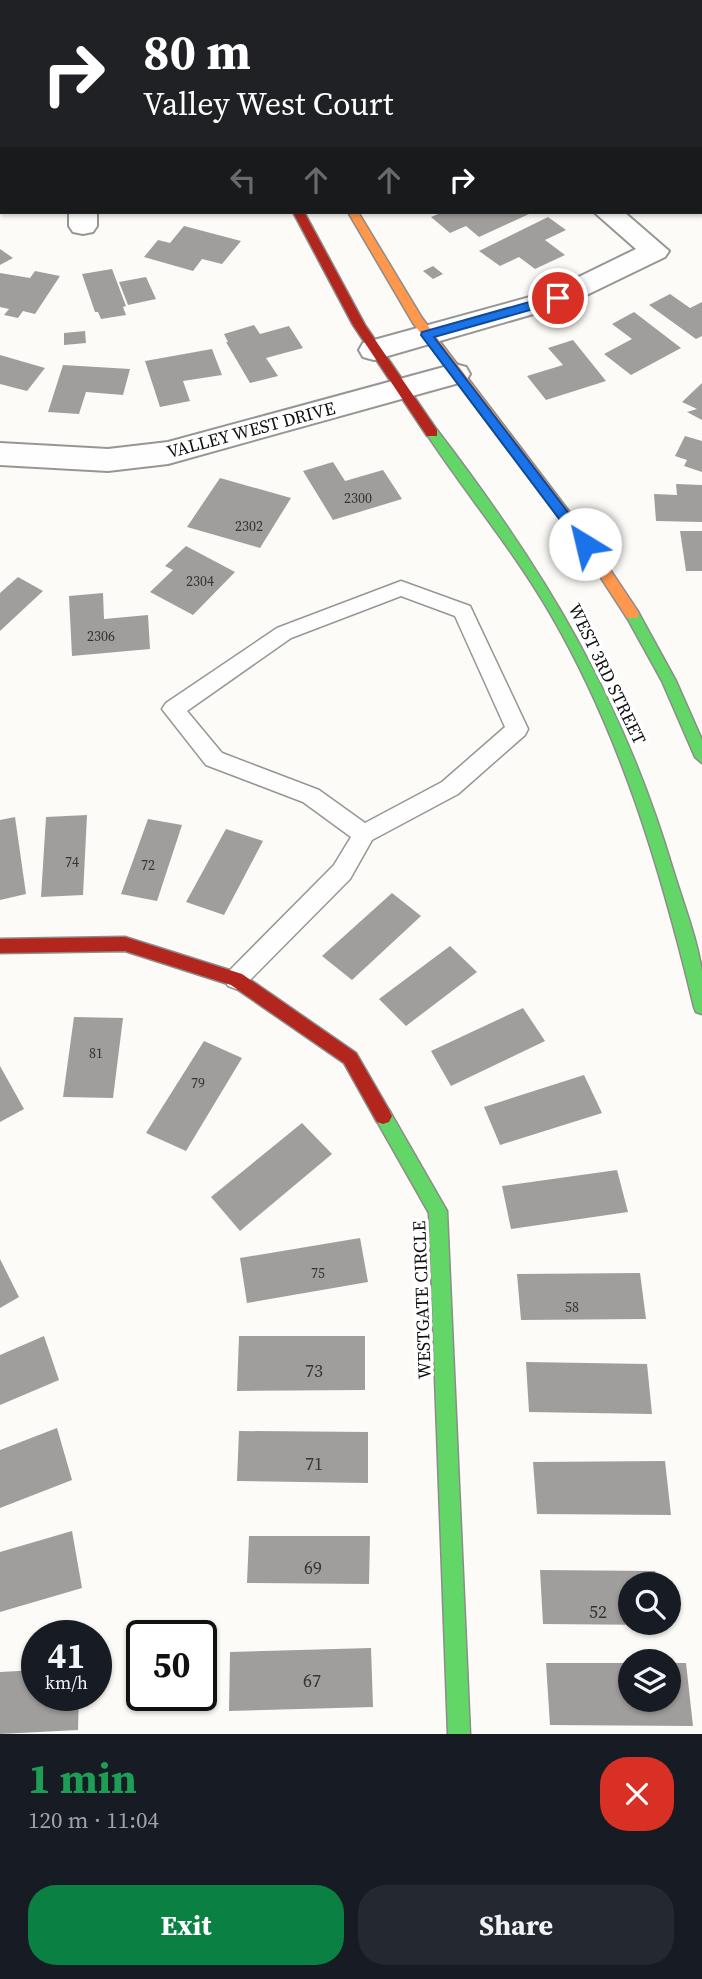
<!DOCTYPE html>
<html lang="en">
<head>
<meta charset="utf-8">
<style>
	:root { --surface:#171b24; --page:#242831; --text:#f1f3f6; --muted:#9ea1a6; --accent:#0b8043 }
	body { margin:0; font-family:"Source Serif 4",serif; background:var(--page); color:var(--text); height:100vh; display:flex; flex-direction:column; font-size:26px; white-space:nowrap }
	* { box-sizing:border-box; margin:0 }
	p { font-size:23px; color:var(--muted) }
	.icon { flex:none; width:38px; height:38px; fill:none; stroke:currentColor; stroke-width:2; stroke-linecap:round; stroke-linejoin:round }
	.map { position:relative; height:1734px; overflow:hidden }
	.sheet { display:flex; flex-direction:column; background:var(--surface); flex:1 }
	.sheet>* { flex:none }
	.banner { position:absolute; left:0px; top:0px; width:704px; height:214px; box-shadow:0 2px 5px #0004; background:#202124; color:#fff; overflow:hidden }
	.fabs { position:absolute; left:618px; top:1572px; display:grid; gap:14px }
	.fabs a { display:grid; place-items:center; width:63px; height:63px; border-radius:50%; background:var(--surface); box-shadow:0 2px 5px #0004; font-size:35px }
	.speed { position:absolute; left:21px; top:1620px; display:flex; gap:14px; font-size:35px; font-weight:700; text-align:center }
	.speed>* { display:grid; place-content:center; width:91px; height:91px; border-radius:50%; background:var(--surface); box-shadow:0 2px 5px #0004; line-height:1 }
	.speed small { font-size:18px; font-weight:400 }
	.speed .limit { border:4px solid #111; border-radius:10px; background:#fff; color:#111 }
	.pin { position:absolute; display:grid; place-items:center; width:60px; height:60px; color:#fff; margin:-30px; border:4px solid #fff; border-radius:50%; box-shadow:0 2px 7px #0007 }
	.me { position:absolute; width:77px; margin:-38px; rotate:324deg; stroke-linejoin:round; filter:drop-shadow(0 0 5px #0008) }
	.turn { display:flex; align-items:center; gap:24px; height:147px; padding:0 28px; font-size:32px }
	.turn .icon { width:91px; height:91px; stroke-width:2.5 }
	.turn b { display:block; font-size:49px; line-height:60px }
	.lanes { display:flex; align-items:center; height:66px; padding:0 28px; background:#0003; justify-content:center; gap:35px; direction:ltr }
	.lanes .off { opacity:.35 }
	.round { display:grid; place-items:center; flex:none; width:74px; height:74px; border-radius:28px; background:var(--page) }
	.summary { display:flex; align-items:center; justify-content:space-between; height:119px; padding:0 28px }
	h1 { font-size:42px; font-weight:700; line-height:52px; color:#1e9e55 }
	.action { display:flex; gap:14px; margin-top:auto; padding:14px 28px }
	.action a { flex:1; height:80px; border-radius:28px; background:var(--accent); color:#fff; font-size:28px; font-weight:700; line-height:80px; text-align:center }
	.action a+a { background:var(--page); color:var(--text) }
	.map>svg:first-child { display:block }
	.building { fill:#a09e9c }
	.lines { fill:none; stroke-linecap:round; stroke-linejoin:round }
	.lane-casing { stroke:#969694; stroke-width:3 }
	.street-casing { stroke:#969694; stroke-width:4 }
	.fast-casing { stroke:#8d8c8b; stroke-width:3 }
	.slow-casing { stroke:#8d8c8b; stroke-width:3 }
	.jam-casing { stroke:#8d8c8b; stroke-width:3 }
	.lane { fill:#fffefe; fill-rule:evenodd }
	.street { fill:#fffefe; fill-rule:evenodd }
	.fast { fill:#63d668; fill-rule:evenodd }
	.slow { fill:#ff974d; fill-rule:evenodd }
	.jam { fill:#b3261e; fill-rule:evenodd }
	.route { fill:#1a73e8; stroke:#114b97; stroke-width:2 }
	.labels { text-anchor:middle; stroke-width:7; stroke-linejoin:round; paint-order:stroke }
	.number-label { font-size:14px; fill:#343433 }
	.street-label { font-size:18px; fill:#101010; stroke:#fff }
	.near-number-label { font-size:18px; fill:#343433 }
</style>
</head>
<body>
<div class="map">
<svg width="702" height="1734" viewBox="0 0 702 1734">
	<rect width="100%" height="100%" fill="#fcfbf7"/>
	<g class="building">
		<path d="M443 212H526L529 214 479 237 466 226 450 233 431 217Z"/>
		<path d="M548 217 566 230 545 240 565 255 535 269 519 257 500 266 479 251Z"/>
		<path d="M184 226 241 241 222 264 202 259 193 271 144 257 158 240 170 243Z"/>
		<path d="M0 249 13 258 0 265Z"/>
		<path d="M433 266 443 274 433 279 423 271Z"/>
		<path d="M112 269 126 306 123 307 126 315 101 319 98 312H95L82 274Z"/>
		<path d="M35 271 60 276 35 314 23 311 18 318 4 315 9 309 0 307V273L30 278Z"/>
		<path d="M146 277 156 299 128 305 119 282Z"/>
		<path d="M670 294 690 308 702 302V336L696 339 649 305Z"/>
		<path d="M634 312 681 348 631 375 604 354 632 339 612 324Z"/>
		<path d="M254 325 260 334 289 326 303 348 266 358 278 376 250 383 226 342H228L224 334Z"/>
		<path d="M85 331 86 343 64 345V333Z"/>
		<path d="M573 340 606 381 546 400 527 376 563 365 548 348Z"/>
		<path d="M212 349 222 375 183 381 190 401 160 407 145 361Z"/>
		<path d="M0 355 45 368 27 391 0 384Z"/>
		<path d="M63 365 130 369 123 395 86 392 79 414 48 412Z"/>
		<path d="M702 383V420L687 412 697 409 682 402Z"/>
		<path d="M685 436 702 441V472L684 466 687 460 675 456Z"/>
		<path d="M333 462 345 481 383 470 402 499 333 520 303 471Z"/>
		<path d="M220 478 291 498 260 548 187 527Z"/>
		<path d="M676 484 702 485V522L656 521 654 494 677 495Z"/>
		<path d="M680 531H702V571H686Z"/>
		<path d="M186 546 235 572 193 615 150 592 173 570 165 566Z"/>
		<path d="M18 577 43 591 0 631V593Z"/>
		<path d="M103 593 104 619 148 615 150 649 72 656 69 596Z"/>
		<path d="M87 815 83 895 41 897 46 817Z"/>
		<path d="M15 817 26 894 0 900V820Z"/>
		<path d="M148 819 182 825 157 901 121 894Z"/>
		<path d="M226 829 263 841 224 915 186 902Z"/>
		<path d="M392 893 421 916 352 980 322 956Z"/>
		<path d="M450 946 477 972 406 1026 379 999Z"/>
		<path d="M523 1008 545 1041 451 1086 431 1051Z"/>
		<path d="M74 1017 123 1018 113 1098 63 1097Z"/>
		<path d="M204 1041 242 1058 186 1151 146 1133Z"/>
		<path d="M0 1066 24 1109 0 1122Z"/>
		<path d="M584 1075 602 1113 500 1145 484 1107Z"/>
		<path d="M302 1123 332 1154 240 1231 211 1197Z"/>
		<path d="M617 1170 628 1212 511 1229 502 1186Z"/>
		<path d="M360 1238 368 1282 247 1303 240 1258Z"/>
		<path d="M0 1259 19 1297 0 1308Z"/>
		<path d="M640 1273 646 1319 521 1320 517 1274Z"/>
		<path d="M44 1336 59 1380 0 1405V1355Z"/>
		<path d="M239 1336H365V1390L237 1391Z"/>
		<path d="M526 1362 647 1364 652 1414 529 1412Z"/>
		<path d="M57 1428 72 1480 0 1508V1450Z"/>
		<path d="M239 1431 368 1432V1483L237 1481Z"/>
		<path d="M665 1461 671 1515 537 1514 533 1462Z"/>
		<path d="M72 1531 82 1588 0 1612V1552Z"/>
		<path d="M249 1536H370L369 1584 247 1583Z"/>
		<path d="M540 1570 655 1571 657 1584H630V1622H660V1625L543 1624Z"/>
		<path d="M371 1648 373 1707 229 1711 230 1652Z"/>
		<path d="M546 1663H630V1699H668V1663H686L693 1726 550 1725Z"/>
		<path d="M37 1670V1696H79L78 1730 0 1734V1672Z"/>
	</g>
	<g class="lines">
		<defs>
			<path id="lane" d="M401 581 470 606 528 729 525 735 458 794 372 840 350 879 244 986 236 989 228 986 224 979 228 972 334 865 351 837 303 802 206 765 162 709 166 703 277 628ZM401 596 455 616 505 727 442 782 365 823 319 790 222 753 187 711 291 638Z"/>
			<g id="street">
				<path d="M2 134V150L0 151V135Z"/>
				<path d="M69 212H97V226L93 232 83 234 73 232 69 226Z"/>
				<path d="M594 212H624L669 251 665 257 568 304 374 360 363 357 359 350 363 343 548 292 636 249Z"/>
				<path d="M455 364 466 367 470 374 466 381 168 464 108 471 0 465V443L108 449 168 442Z"/>
			</g>
			<g id="fast">
				<path d="M228 0H238L239 2H229Z"/>
				<path d="M432 429 437 430C545 571 622 698 673 870 683 903 697 938 702 972 702 986 702 1001 702 1014L696 1012 694 1007C661 870 621 735 550 613 513 549 466 494 426 433Z"/>
				<path d="M632 609 637 610 676 681 702 740V763L695 757 662 681 625 614Z"/>
				<path d="M383 1108 389 1110 447 1211 470 1734H448L429 1213 374 1116 377 1110Z"/>
			</g>
			<g id="slow">
				<path d="M273 0H283L284 2H274Z"/>
				<path d="M348 212H358L422 318 587 535 637 610 639 614 637 618H627L577 541 413 323Z"/>
			</g>
			<g id="jam">
				<path d="M293 212H304L365 325 437 430V436H427L353 325Z"/>
				<path d="M125 937 242 974 356 1053 389 1110 392 1116 389 1122 383 1124 377 1122 344 1063 231 985 125 951 0 953V939Z"/>
			</g>
		</defs>
		<use href="#lane" class="lane-casing"/>
		<use href="#street" class="street-casing"/>
		<use href="#fast" class="fast-casing"/>
		<use href="#slow" class="slow-casing"/>
		<use href="#jam" class="jam-casing"/>
		<use href="#lane" class="lane"/>
		<use href="#street" class="street"/>
		<use href="#fast" class="fast"/>
		<use href="#slow" class="slow"/>
		<use href="#jam" class="jam"/>
	</g>
	<path class="route" d="M558 294 564 298 562 301 434 337 590 541V548H581L421 335 422 332Z"/>
	<g class="labels">
		<g class="number-label">
			<text x="358" y="503">2300</text>
			<text x="249" y="531">2302</text>
			<text x="200" y="586">2304</text>
			<text x="101" y="641">2306</text>
			<text x="72" y="867">74</text>
			<text x="148" y="870">72</text>
			<text x="96" y="1058">81</text>
			<text x="198" y="1088">79</text>
			<text x="318" y="1278">75</text>
			<text x="572" y="1312">58</text>
		</g>
		<g class="street-label">
			<text transform="translate(251 430) rotate(-15)" y="6">VALLEY WEST DRIVE</text>
			<text transform="translate(607 674) rotate(64)" y="6">WEST 3RD STREET</text>
			<text transform="translate(422 1300) rotate(-92)" y="6">WESTGATE CIRCLE</text>
		</g>
		<g class="near-number-label">
			<text x="314" y="1377">73</text>
			<text x="314" y="1470">71</text>
			<text x="313" y="1574">69</text>
			<text x="598" y="1618">52</text>
			<text x="312" y="1687">67</text>
		</g>
	</g>
</svg>
<div class="fabs">
<a><svg class="icon" aria-label="search" viewBox="0 0 24 24"><circle cx="10" cy="10" r="6"/><path d="M15 15l6 6"/></svg></a>
<a><svg class="icon" aria-label="layers" viewBox="0 0 24 24"><path d="M12 4l9 5-9 5-9-5zM3 14l9 5 9-5"/></svg></a>
</div>
<div class="speed"><div>41<small>km/h</small></div><div class="limit">50</div></div>
<div class="pin" style="left:558px;top:298px;background:#d93025"><svg class="icon" aria-label="arrive" viewBox="0 0 24 24"><path d="M6 21V4h12l-3 4 3 4H6"/></svg></div>
<svg class="me" style="left:585px;top:544px" viewBox="-20 -20 40 40"><circle r="19" fill="#fff"/><path d="M0-13L10 11 0 6-10 11z" fill="#1a73e8"/></svg>
<div class="banner">
<div class="turn"><svg class="icon" aria-label="right" viewBox="0 0 24 24"><path d="M7 20v-9h11M14 6l5 5-5 5"/></svg><div><b>80 m</b>Valley West Court</div></div>
<div class="lanes"><svg class="icon off" aria-label="left" viewBox="0 0 24 24"><path d="M17 20v-9H6M10 6l-5 5 5 5"/></svg><svg class="icon off" aria-label="ahead" viewBox="0 0 24 24"><path d="M12 20V5M6 11l6-6 6 6"/></svg><svg class="icon off" aria-label="ahead" viewBox="0 0 24 24"><path d="M12 20V5M6 11l6-6 6 6"/></svg><svg class="icon" aria-label="right" viewBox="0 0 24 24"><path d="M7 20v-9h11M14 6l5 5-5 5"/></svg></div>
</div>
</div>
<section class="sheet">
<div class="summary"><div><h1>1 min</h1><p>120 m · 11:04</p></div><a class="round" style="background:#d93025;color:#fff"><svg class="icon" aria-label="close" viewBox="0 0 24 24"><path d="M6 6l12 12M18 6L6 18"/></svg></a></div>
<div class="action"><a>Exit</a><a>Share</a></div>
</section>
</body>
</html>
